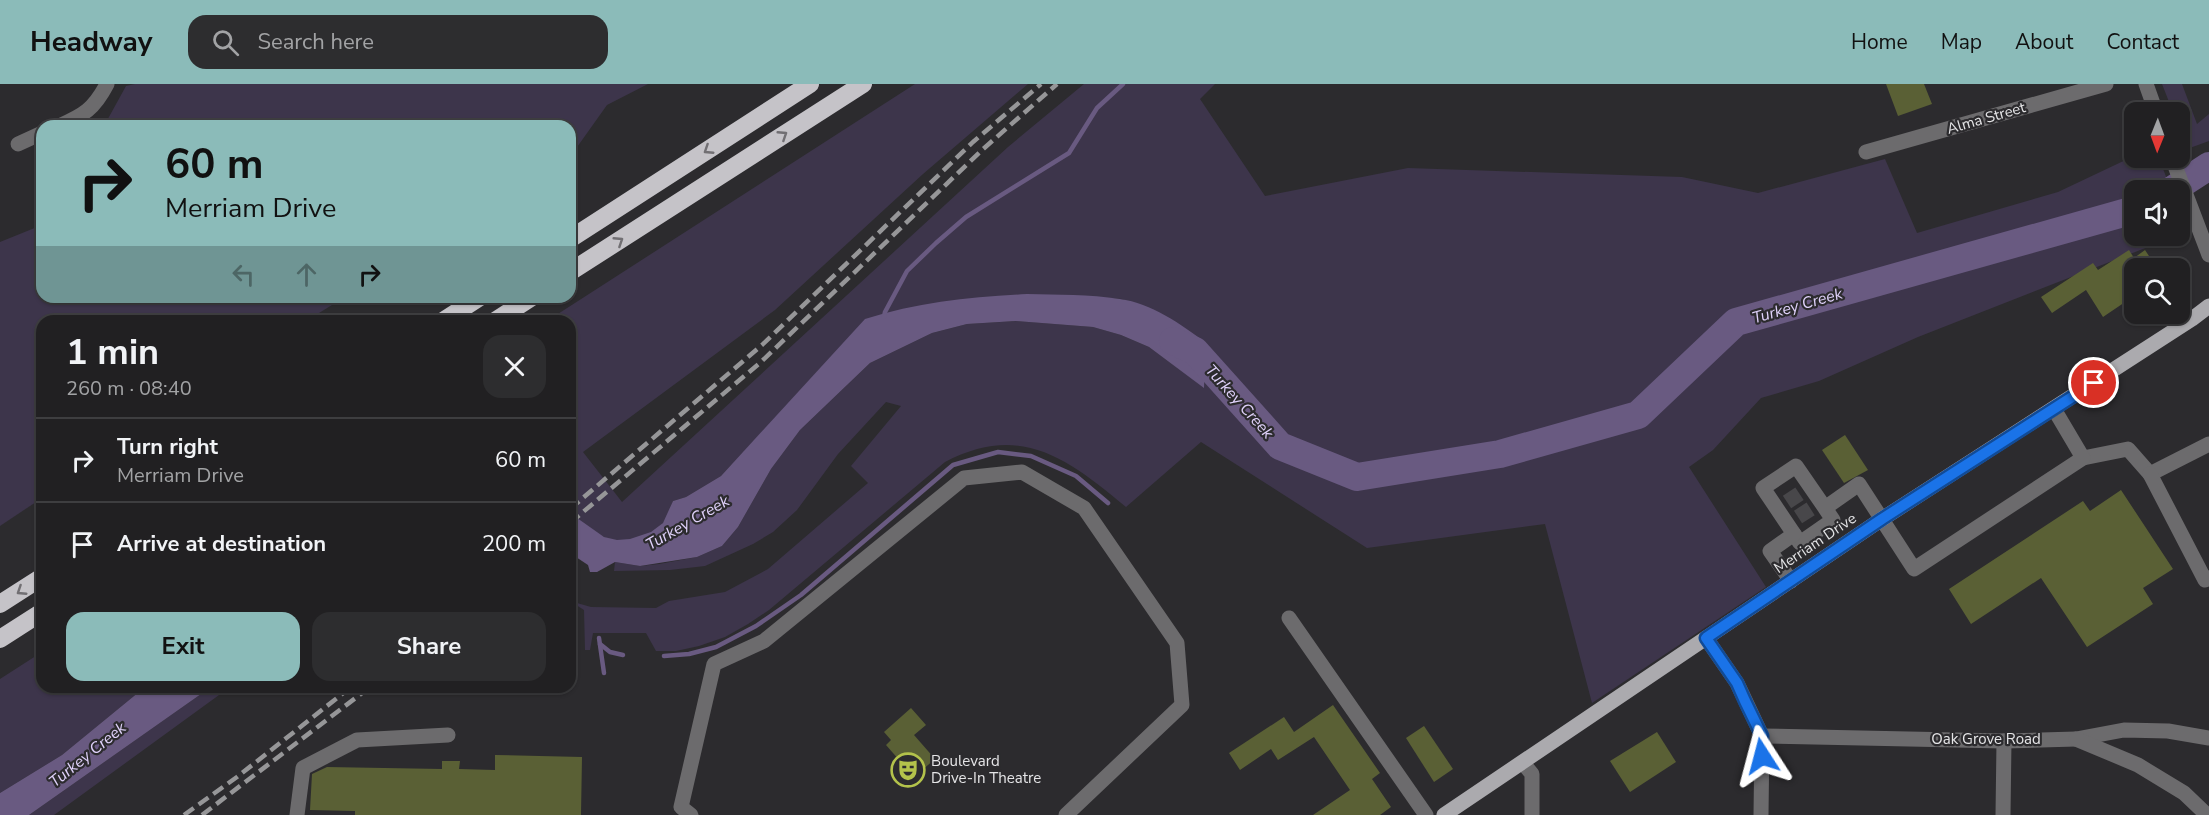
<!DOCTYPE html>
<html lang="en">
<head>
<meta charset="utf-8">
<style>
	:root { --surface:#212022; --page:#2d2d2f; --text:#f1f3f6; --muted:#a2a3a5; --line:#3e3e40; --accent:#8bbbb9 }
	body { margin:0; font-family:"Nunito Sans",sans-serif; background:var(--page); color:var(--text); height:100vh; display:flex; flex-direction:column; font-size:22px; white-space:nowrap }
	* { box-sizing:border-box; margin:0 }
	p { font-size:20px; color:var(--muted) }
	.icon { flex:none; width:33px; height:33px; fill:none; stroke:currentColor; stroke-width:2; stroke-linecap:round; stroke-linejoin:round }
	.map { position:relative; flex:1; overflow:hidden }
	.details { position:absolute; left:36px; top:231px; width:540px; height:378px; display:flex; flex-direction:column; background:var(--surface); border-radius:18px; box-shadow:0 2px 4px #0004,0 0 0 2px var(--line) }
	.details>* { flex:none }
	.top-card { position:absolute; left:36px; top:36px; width:540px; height:183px; border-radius:18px; box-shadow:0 2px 4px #0004,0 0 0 2px var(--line); background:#8bbbb9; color:#111; overflow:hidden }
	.needle { width:39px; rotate:181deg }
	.buttons { position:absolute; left:2124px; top:18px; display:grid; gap:12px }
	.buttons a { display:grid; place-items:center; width:66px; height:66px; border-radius:12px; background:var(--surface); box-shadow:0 2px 4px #0004,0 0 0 2px var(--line); font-size:30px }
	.pin { position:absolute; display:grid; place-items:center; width:51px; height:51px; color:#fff; margin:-26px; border:3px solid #fff; border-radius:50%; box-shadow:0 2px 6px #0007 }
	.me { position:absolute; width:66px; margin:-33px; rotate:351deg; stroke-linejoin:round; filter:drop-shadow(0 0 4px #0008) }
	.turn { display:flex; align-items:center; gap:21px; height:126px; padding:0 30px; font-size:27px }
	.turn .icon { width:78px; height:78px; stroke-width:2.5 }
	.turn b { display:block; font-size:42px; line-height:51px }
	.lanes { display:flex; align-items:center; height:57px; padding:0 30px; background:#0003; justify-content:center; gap:30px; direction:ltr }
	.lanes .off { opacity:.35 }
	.round { display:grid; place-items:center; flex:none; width:63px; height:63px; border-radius:18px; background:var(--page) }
	.head { display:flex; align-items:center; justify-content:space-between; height:102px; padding:0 30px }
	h1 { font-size:36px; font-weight:700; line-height:45px }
	.button { display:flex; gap:12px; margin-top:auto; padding:12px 30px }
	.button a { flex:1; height:69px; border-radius:18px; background:var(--accent); color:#111; font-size:24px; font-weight:700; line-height:69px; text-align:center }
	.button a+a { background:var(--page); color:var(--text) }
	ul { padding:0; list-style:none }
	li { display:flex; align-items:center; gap:18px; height:84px; padding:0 30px; border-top:2px solid var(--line) }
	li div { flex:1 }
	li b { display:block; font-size:22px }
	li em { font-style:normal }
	header { display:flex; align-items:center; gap:36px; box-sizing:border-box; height:84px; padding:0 30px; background:var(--accent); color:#111 }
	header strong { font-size:28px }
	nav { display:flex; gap:33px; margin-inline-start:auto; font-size:21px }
	.search { width:420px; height:54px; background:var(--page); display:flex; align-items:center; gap:15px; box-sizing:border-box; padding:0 21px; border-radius:18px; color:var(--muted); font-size:22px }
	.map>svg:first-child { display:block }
	.green { fill:#3d354b }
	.water { fill:#695a81 }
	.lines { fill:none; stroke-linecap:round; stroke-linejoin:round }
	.stream { stroke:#695a81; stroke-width:4.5 }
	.river { stroke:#695a81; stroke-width:28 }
	.building { fill:#5a6035 }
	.minor-tunnel { stroke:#48474a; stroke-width:15; stroke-dasharray:15 8; stroke-linecap:butt }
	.minor { stroke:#6c6b6d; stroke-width:15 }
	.major { stroke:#abaaae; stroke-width:15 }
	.highway { stroke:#c5c3c8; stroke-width:18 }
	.rail { stroke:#969698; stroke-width:4.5; stroke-dasharray:12 6; stroke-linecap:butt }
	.oneway { stroke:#716f73 }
	.route-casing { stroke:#114b97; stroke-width:15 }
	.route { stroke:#1a73e8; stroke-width:10 }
	.labels { text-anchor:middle; stroke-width:4.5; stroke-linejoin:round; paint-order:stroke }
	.street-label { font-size:15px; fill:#e5e5e7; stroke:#2c2b2e }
	.poi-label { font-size:15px; fill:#e5e5e7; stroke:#2c2b2e; text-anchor:start }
	.water-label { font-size:16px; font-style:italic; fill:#e0d2fb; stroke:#2c2b2e }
</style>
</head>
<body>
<header>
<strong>Headway</strong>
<div class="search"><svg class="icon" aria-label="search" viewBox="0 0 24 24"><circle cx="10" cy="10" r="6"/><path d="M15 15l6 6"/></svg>Search here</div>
<nav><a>Home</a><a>Map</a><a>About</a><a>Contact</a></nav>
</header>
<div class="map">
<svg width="2209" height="731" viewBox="0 0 2209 731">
	<rect width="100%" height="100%" fill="#2c2b2e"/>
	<g class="green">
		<path d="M135 0H648L607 21 570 73V42H104L126 2Z"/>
		<path d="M915 0H1028L923 90 775 226 583 368 622 418 1008 63 1084 0H1215L1200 15 1265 112 1408 84 1682 93 1758 109 1885 75 1917 149 2058 108 2134 72 2159 74 2171 106H2134V152H2176L1918 253 1819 297 1761 314 1713 366 1689 383 1766 503 1592 619 1545 440 1367 464 1201 358 1126 423C1068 375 1021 338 945 378L769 526 748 540 725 553 699 562 676 567H656L646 549H593L590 566H585L584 526 570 517 591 523 656 524 669 517 725 508 768 485 868 399 851 382 901 322 886 318 838 370 797 426 773 448 753 460 705 482 670 486 614 487 615 478 640 482 659 480 697 473 722 462 738 443 771 385 800 346 870 279 932 249 967 240 1017 237 1093 243 1121 251 1149 263 1204 303 1206 259 1153 226 1122 215 1084 212 865 236 721 392 686 413 673 417C670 424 668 433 663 439 651 454 623 460 606 454 593 449 581 437 570 429V237H547Z"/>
		<path d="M2162 0H2182L2197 40 2209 30V57L2187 65 2180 47V28H2173Z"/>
		<path d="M42 141V213H345L306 237H42V414L0 442V158Z"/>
		<path d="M42 568V603H145L62 671 0 709V595Z"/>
		<path d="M211 603H230L54 731H29Z"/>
	</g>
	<g class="water">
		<path d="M1027 210C1058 211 1089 210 1120 215 1151 219 1181 240 1206 259L1204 304 1149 263 1121 251 1093 243 1016 237 967 240 932 249 870 279 800 346 771 385 738 443 722 462 697 473 640 482 615 478 597 488H590L588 481 570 469V429L604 453 617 456 630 455 651 448 663 439 673 417 686 413 721 392 865 235C918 218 972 213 1027 210Z"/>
		<path d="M145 603H211L29 731H0V709L62 671Z"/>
	</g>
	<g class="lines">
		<g class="stream">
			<path d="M884 233 885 228 907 187 936 159 966 133 1069 69 1097 24 1123 0"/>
			<path d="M599 554 604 589"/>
			<path d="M600 560 610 568 623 571"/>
			<path d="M664 572 689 570 716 563 756 542 801 511 953 381 998 368 1031 372 1076 392 1108 419"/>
		</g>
		<g class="river">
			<path d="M2172 106 2209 82"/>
			<path d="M1173 257 1195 267 1280 362 1357 393 1500 370 1638 331 1736 238 2134 126"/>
		</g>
	</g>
	<g class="building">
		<path d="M1886 0H1924L1932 20 1898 32Z"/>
		<path d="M2129 166 2134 174 2145 166 2157 184H2134V212L2103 233 2086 206 2052 229 2041 213 2093 179 2098 186Z"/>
		<path d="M1845 351 1868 386 1844 399 1822 366Z"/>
		<path d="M2121 406 2173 485 2143 504 2153 520 2087 563 2041 494 1971 540 1949 505 2083 417 2090 427Z"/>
		<path d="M1333 621 1380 689 1372 695 1391 723 1380 731H1313L1350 706 1314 653 1278 676 1271 665 1240 686 1229 669 1284 633 1294 648Z"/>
		<path d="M911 624 926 641 914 651 935 675 914 693 886 661 891 656 884 648Z"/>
		<path d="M1424 642 1453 685 1434 698 1406 654Z"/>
		<path d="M1657 648 1676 678 1630 708 1610 677Z"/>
		<path d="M495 671 582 673 581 731H355V727L310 726 312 690 327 683 442 685V677H460L459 685 495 686Z"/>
	</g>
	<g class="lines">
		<g class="minor-tunnel">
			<path d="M1787 418 1802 408"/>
			<path d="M1798 433 1812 424"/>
		</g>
		<g class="minor">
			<path d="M2146 0 2156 28"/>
			<path d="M59 42C84 31 94 25 107 0"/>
			<path d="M18 60 42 49"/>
			<path d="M1866 68 2106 0"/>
			<path d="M2172 74 2209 171"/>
			<path d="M2083 374 2128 365 2150 390 2209 360"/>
			<path d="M2150 390 2205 496 2209 494"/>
			<path d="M1825 424 1833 436 1800 459 1763 404 1796 382 1825 424 1859 400 1914 485 2083 374 2054 325"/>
			<path d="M1791 497 1770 467 1794 450"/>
			<path d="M1289 534 1426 731"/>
			<path d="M1706 554 1737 599 1762 652 1761 731"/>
			<path d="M1762 652 2004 657 2076 655 2124 646 2168 647 2209 654"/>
			<path d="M2076 655 2138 681 2184 709 2207 731"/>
			<path d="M1523 679 1532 690V731"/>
			<path d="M297 731 303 684 357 656 448 651"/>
			<path d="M691 731 681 723 714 580 764 557 964 394 1022 388 1084 424 1177 559 1182 621 1066 731"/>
			<path d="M2003 731 2004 657"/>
		</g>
		<path class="major" d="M1444 731 1882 435 2192 235 2209 222"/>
		<g class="highway">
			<path d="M570 155 810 0"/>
			<path d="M570 188 863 0"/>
			<path d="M443 237 480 213"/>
			<path d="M495 237 532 213"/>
			<path d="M0 520 42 493"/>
			<path d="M0 555 42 528"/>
		</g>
		<g class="rail">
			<path d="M570 425 762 261 973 58 1041 0"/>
			<path d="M570 439 761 278 982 66 1057 0"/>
			<path d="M184 731 237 693 351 603"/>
			<path d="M202 731 370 603"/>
		</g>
	</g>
	<defs><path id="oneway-chevron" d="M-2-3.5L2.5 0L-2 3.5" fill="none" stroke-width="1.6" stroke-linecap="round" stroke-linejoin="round" transform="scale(1.5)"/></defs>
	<g class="oneway">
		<use href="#oneway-chevron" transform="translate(783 51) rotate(-33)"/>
		<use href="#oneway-chevron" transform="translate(708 66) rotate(147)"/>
		<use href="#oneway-chevron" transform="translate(619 157) rotate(-33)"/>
		<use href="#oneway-chevron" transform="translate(21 507) rotate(147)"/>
	</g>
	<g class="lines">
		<defs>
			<path id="route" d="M1762 672V652L1745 617 1737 599 1706 554 1882 435 2094 299"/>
		</defs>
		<use href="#route" class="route-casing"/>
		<use href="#route" class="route"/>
	</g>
	<defs>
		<symbol id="theatre-ring" viewBox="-11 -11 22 22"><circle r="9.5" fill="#2c2b2e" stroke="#b3c24b" stroke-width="1.5"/><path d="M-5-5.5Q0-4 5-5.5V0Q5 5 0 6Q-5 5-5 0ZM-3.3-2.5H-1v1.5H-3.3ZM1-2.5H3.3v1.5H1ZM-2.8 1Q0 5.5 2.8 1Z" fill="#b3c24b"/></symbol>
	</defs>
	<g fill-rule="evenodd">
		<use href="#theatre-ring" x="889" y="667" width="38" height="38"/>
	</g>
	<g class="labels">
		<g class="street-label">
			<text transform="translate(1986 34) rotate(-16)" y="5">Alma Street</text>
			<text transform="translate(1815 459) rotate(-34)" y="5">Merriam Drive</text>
			<text x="1986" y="660">Oak Grove Road</text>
		</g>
		<g class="poi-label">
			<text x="931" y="682">Boulevard<tspan x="931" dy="17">Drive-In Theatre</tspan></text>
		</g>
		<g class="water-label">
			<text transform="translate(1797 221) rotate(-16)" y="6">Turkey Creek</text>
			<text transform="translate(1240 317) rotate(48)" y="6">Turkey Creek</text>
			<text transform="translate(687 438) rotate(-30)" y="6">Turkey Creek</text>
			<text transform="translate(87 670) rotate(-39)" y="6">Turkey Creek</text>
		</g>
	</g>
</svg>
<div class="buttons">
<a><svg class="needle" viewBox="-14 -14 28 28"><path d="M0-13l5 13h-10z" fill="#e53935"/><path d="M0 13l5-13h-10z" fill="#a2a3a5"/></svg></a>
<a><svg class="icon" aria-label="sound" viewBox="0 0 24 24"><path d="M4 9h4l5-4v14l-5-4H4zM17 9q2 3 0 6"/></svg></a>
<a><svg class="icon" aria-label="search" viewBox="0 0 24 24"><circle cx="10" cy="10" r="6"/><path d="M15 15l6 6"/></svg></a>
</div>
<div class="pin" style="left:2094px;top:299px;background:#d93025"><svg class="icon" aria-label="arrive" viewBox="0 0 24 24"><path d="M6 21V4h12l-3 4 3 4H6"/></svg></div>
<svg class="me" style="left:1762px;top:672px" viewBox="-20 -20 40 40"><path d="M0-17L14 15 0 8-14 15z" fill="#1a73e8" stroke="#fff" stroke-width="4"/></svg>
<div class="top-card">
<div class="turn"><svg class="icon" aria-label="right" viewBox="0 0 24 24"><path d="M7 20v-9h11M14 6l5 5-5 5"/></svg><div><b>60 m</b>Merriam Drive</div></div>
<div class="lanes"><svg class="icon off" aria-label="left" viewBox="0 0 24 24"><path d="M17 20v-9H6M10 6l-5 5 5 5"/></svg><svg class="icon off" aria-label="ahead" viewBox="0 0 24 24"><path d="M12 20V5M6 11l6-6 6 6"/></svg><svg class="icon" aria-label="right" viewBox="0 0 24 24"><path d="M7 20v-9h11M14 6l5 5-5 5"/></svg></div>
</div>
<section class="details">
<div class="head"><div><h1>1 min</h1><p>260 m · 08:40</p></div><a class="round"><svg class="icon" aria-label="close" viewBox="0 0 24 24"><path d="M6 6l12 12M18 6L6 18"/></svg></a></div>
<ul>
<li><svg class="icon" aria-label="right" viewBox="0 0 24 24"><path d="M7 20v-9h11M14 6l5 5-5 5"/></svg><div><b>Turn right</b><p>Merriam Drive</p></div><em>60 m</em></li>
<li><svg class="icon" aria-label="arrive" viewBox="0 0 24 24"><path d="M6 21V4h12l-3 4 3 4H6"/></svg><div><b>Arrive at destination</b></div><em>200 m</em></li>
</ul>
<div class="button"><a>Exit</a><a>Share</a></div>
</section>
</div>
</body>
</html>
